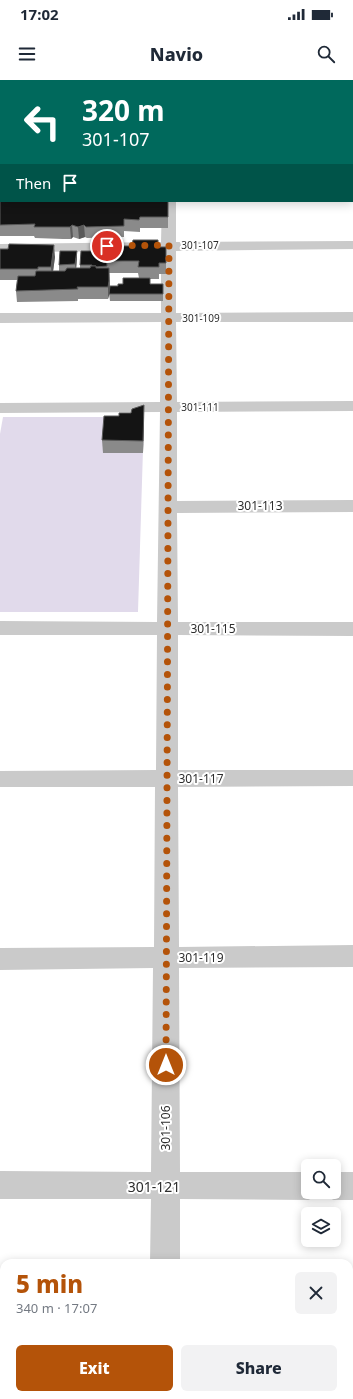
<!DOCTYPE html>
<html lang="en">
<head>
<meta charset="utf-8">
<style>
	:root { --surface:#fff; --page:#f2f2f3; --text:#1f2937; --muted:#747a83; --accent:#b45309 }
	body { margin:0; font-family:"Noto Sans",sans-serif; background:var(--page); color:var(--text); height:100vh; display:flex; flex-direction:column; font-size:15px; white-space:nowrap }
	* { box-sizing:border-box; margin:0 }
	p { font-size:13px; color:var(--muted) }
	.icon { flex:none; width:22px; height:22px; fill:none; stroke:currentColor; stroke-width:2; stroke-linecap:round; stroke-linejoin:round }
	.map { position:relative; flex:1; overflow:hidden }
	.side { position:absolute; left:0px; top:1179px; width:353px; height:140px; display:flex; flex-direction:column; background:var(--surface); border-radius:12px 12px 0 0; box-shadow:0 2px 10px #0003 }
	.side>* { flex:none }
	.hud { position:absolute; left:0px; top:0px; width:353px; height:122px; box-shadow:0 2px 10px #0003; background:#00695c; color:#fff; overflow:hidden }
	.controls { position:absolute; left:301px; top:1079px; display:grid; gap:8px }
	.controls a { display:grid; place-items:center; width:40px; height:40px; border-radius:6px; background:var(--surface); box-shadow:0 2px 10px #0003; font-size:20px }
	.pin { position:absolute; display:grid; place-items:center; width:34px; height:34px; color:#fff; margin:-17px; border:2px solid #fff; border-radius:50%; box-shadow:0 1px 4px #0007 }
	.me { position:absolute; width:44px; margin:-22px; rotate:0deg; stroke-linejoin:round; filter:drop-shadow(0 0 3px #0008) }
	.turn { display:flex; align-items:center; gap:14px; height:84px; padding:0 16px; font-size:18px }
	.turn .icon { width:52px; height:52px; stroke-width:2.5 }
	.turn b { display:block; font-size:28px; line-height:34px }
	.then { display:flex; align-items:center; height:38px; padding:0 16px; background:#0003; gap:8px; font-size:15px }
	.round { display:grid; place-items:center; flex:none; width:42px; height:42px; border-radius:6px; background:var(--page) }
	.overview { display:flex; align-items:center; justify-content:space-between; height:68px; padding:0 16px }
	h1 { font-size:24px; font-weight:800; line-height:30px; color:var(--accent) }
	.cta { display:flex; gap:8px; margin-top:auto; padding:8px 16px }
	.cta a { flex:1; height:46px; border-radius:6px; background:var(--accent); color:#fff; font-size:16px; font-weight:800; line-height:46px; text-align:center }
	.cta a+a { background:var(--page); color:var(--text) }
	.status { display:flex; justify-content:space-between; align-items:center; height:28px; padding:0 20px; background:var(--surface); direction:ltr }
	.status svg { height:11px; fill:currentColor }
	header { display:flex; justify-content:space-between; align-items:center; height:52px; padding:0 16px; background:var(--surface); font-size:18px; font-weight:800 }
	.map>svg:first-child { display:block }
	.green { fill:#e1daeb }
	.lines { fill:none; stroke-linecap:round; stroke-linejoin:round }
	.minor { fill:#cacaca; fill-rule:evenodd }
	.wall { fill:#8a8a8a; fill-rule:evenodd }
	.shaded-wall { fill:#5a5a5a }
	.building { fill:#141414; stroke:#5a5a5a }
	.route { stroke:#b45309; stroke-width:7; stroke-dasharray:0 12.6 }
	.labels { text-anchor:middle; stroke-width:4; stroke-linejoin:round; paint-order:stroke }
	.far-street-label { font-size:10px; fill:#2d2d2d; stroke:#fff }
	.street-label { font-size:12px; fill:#2d2d2d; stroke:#fff }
	.near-street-label { font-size:14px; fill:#2d2d2d; stroke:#fff }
</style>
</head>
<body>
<div class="status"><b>17:02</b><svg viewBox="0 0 49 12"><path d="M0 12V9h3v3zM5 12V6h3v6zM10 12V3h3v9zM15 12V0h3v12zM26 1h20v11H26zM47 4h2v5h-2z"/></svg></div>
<header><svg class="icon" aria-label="menu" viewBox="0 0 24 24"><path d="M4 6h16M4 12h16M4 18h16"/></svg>Navio<svg class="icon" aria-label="search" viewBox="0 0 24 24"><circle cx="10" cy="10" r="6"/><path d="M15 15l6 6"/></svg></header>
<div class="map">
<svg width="353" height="1319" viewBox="0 0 353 1319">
	<rect width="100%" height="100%" fill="#fff"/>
	<path class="green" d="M3 337H144L138 532H0V354Z"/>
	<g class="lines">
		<g class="minor">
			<path d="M65 0H154L64 1Z"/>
			<rect x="281" y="0" width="12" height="1"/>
			<rect x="0" y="95" width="1" height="8"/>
			<rect x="352" y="95" width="1" height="8"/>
			<path d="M162 121H176V162L353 161V169L176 171V233L353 232V242H176L177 322 353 321V331L177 332V421L353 420V432L177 433 178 542H353V556L178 555V690H353V706L178 707 179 867 353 865V887L179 888 180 1092H308V1112H320L318 1116 308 1120 180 1119V1183H150L151 1119H0V1091L151 1092 153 888 0 890V868L154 867 155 707H0V691L156 690 157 555H0V541L157 542 160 332 0 333V323L160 322 161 242 0 243V233H161V171L0 172V164L161 162Z"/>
			<path d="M334 1092H353V1120H334L324 1116 322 1112H334Z"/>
			<rect x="149" y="1315" width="32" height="4"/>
		</g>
	</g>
	<g class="wall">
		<path d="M0 0H51V1H1V90H0Z"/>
		<path d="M0 101 1 121H168V148H140V152L124 151V157L87 158 85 157 79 159 73 157 71 159H63L35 158 34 156H0Z"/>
		<path d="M158 167H166V194H159V199H150V204H163V221H110L109 214 108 219H78V221L17 222 16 211 17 200H0V169L55 177 53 191H59V185L77 178 76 188H80V185L96 173 107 181ZM109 193H138L139 198 118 206H110Z"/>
		<path d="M119 336 144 337 143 373H103L102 360Z"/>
	</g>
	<g class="shaded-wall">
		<path d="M72 145 73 157 71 159 70 147Z"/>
		<path d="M84 145 85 157 79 159 78 147Z"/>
		<path d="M54 165 55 177 52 199 51 187Z"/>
		<path d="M77 171V178L76 191 75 184Z"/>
		<path d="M109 188 110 212 108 219V207Z"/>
		<path d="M144 325V337L143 373V361Z"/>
	</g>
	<g class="building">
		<path d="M0 0H50V1H1V56H0Z"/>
		<rect x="124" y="0" width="26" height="1"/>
		<rect x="0" y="65" width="1" height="14"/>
		<path d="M0 101H1V121H168V137H140L139 140 124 139V146L86 147 84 145 78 147 72 145 70 147H34L35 144 0 145Z"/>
		<path d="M133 160H158V167H166V183H159V187H138L139 181H107L108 166H132Z"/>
		<path d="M9 164 54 165 51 187H38V189H0V169H8Z"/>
		<path d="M60 171H77L75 184 59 185Z"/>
		<path d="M81 171H96V173H106L107 186 96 187V186H92V185H80Z"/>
		<path d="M91 186H96V188H109V201L108 207H77L78 209 16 211 18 196H35L36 191H65L67 188H90Z"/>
		<path d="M123 198H150V204H163V214H109L110 206H118V204H123Z"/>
		<path d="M144 325 143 361 102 360 104 336H119V333H131L132 329Z"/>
	</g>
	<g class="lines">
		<path class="route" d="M107 166 169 165 166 985"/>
	</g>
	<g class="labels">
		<g class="far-street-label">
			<text x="200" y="169">301-107</text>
			<text x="201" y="242">301-109</text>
			<text x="200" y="331">301-111</text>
		</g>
		<g class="street-label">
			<text x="260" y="430">301-113</text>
			<text x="213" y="553">301-115</text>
			<text x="201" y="703">301-117</text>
			<text x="201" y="882">301-119</text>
			<text transform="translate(166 1048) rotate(-90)" y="4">301-106</text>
		</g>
		<g class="near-street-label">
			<text x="154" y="1112">301-121</text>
		</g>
	</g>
</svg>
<div class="controls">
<a><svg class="icon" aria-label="search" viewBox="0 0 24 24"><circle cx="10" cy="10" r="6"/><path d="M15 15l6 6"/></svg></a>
<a><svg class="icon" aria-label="layers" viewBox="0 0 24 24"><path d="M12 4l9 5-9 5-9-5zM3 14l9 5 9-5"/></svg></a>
</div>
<div class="pin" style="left:107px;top:166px;background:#d93025"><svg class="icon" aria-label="arrive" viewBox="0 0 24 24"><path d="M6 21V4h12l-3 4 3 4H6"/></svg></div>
<svg class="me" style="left:166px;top:985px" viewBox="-20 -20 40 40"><circle r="17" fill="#b45309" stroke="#fff" stroke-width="3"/><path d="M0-11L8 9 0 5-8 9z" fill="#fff"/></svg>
<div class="hud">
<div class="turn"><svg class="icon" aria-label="left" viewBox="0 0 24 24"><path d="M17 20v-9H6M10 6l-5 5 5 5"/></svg><div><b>320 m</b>301-107</div></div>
<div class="then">Then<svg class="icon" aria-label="arrive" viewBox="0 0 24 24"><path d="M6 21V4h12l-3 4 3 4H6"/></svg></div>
</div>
<section class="side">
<div class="overview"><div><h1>5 min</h1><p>340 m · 17:07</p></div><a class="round"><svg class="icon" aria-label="close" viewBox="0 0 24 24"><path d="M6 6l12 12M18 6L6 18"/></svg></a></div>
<div class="cta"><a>Exit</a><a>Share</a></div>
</section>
</div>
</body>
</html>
